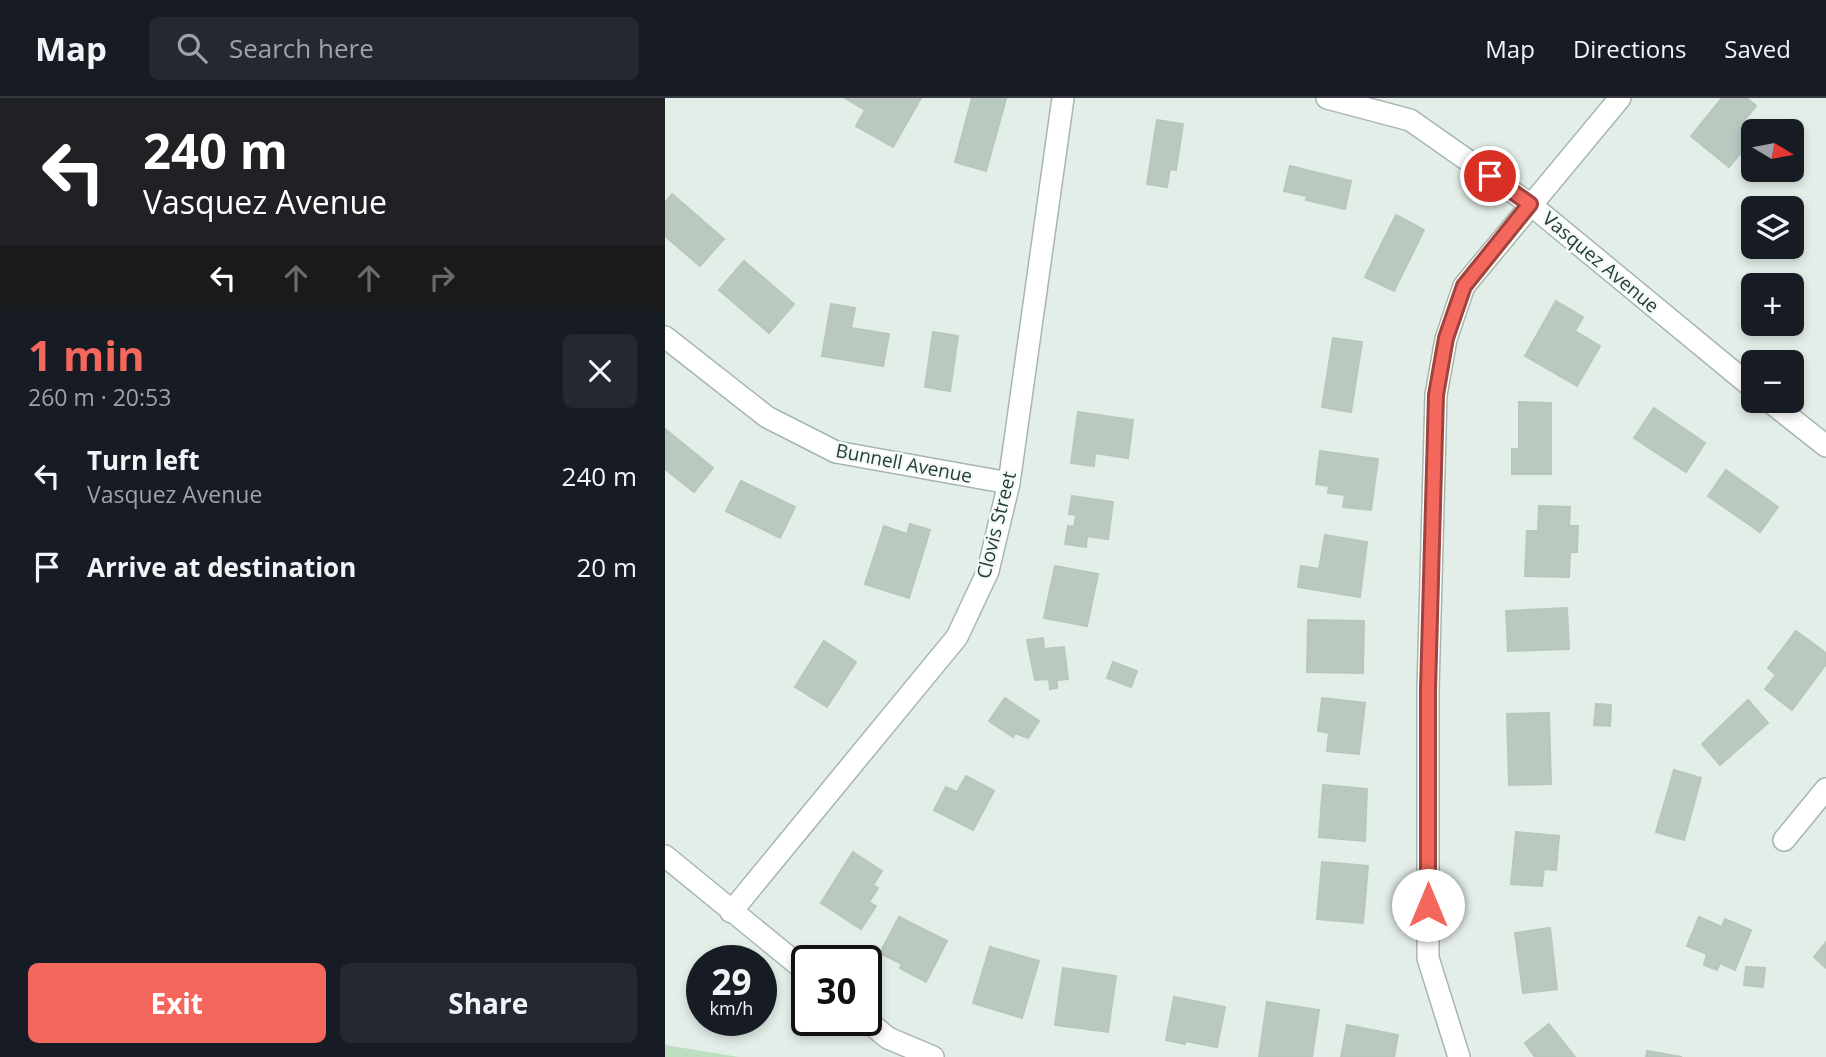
<!DOCTYPE html>
<html lang="en">
<head>
<meta charset="utf-8">
<style>
	:root { --surface:#171b24; --page:#242831; --text:#f1f3f6; --muted:#9ea1a6; --line:#363941; --accent:#f4675c }
	body { margin:0; font-family:"Open Sans",sans-serif; background:var(--page); color:var(--text); height:100vh; display:flex; flex-direction:column; font-size:26px; white-space:nowrap }
	* { box-sizing:border-box; margin:0 }
	p { font-size:23px; color:var(--muted) }
	.icon { flex:none; width:38px; height:38px; fill:none; stroke:currentColor; stroke-width:2; stroke-linecap:round; stroke-linejoin:round }
	.map { position:relative; flex:1; overflow:hidden }
	.sheet { display:flex; flex-direction:column; background:var(--surface); width:665px }
	.sheet>* { flex:none }
	.hud { background:#202124; color:#fff; overflow:hidden }
	.needle { width:46px; rotate:100deg }
	.controls { position:absolute; left:1076px; top:21px; display:grid; gap:14px }
	.controls a { display:grid; place-items:center; width:63px; height:63px; border-radius:10px; background:var(--surface); box-shadow:0 4px 10px #0003; font-size:35px }
	.speed { position:absolute; left:21px; top:847px; display:flex; gap:14px; font-size:35px; font-weight:700; text-align:center }
	.speed>* { display:grid; place-content:center; width:91px; height:91px; border-radius:50%; background:var(--surface); box-shadow:0 4px 10px #0003; line-height:1 }
	.speed small { font-size:18px; font-weight:400 }
	.speed .limit { border:4px solid #111; border-radius:10px; background:#fff; color:#111 }
	.pin { position:absolute; display:grid; place-items:center; width:60px; height:60px; color:#fff; margin:-30px; border:4px solid #fff; border-radius:50%; box-shadow:0 2px 7px #0007 }
	.me { position:absolute; width:77px; margin:-38px; rotate:0deg; stroke-linejoin:round; filter:drop-shadow(0 0 5px #0008) }
	.turn { display:flex; align-items:center; gap:24px; height:147px; padding:0 28px; font-size:32px }
	.turn .icon { width:91px; height:91px; stroke-width:2.5 }
	.turn b { display:block; font-size:49px; line-height:60px }
	.lanes { display:flex; align-items:center; height:66px; padding:0 28px; background:#0003; justify-content:center; gap:35px; direction:ltr }
	.lanes .off { opacity:.35 }
	.round { display:grid; place-items:center; flex:none; width:74px; height:74px; border-radius:10px; background:var(--page) }
	.headline { display:flex; align-items:center; justify-content:space-between; height:119px; padding:0 28px }
	h1 { font-size:42px; font-weight:700; line-height:52px; color:var(--accent) }
	.button { display:flex; gap:14px; margin-top:auto; padding:14px 28px }
	.button a { flex:1; height:80px; border-radius:10px; background:var(--accent); color:#fff; font-size:28px; font-weight:700; line-height:80px; text-align:center }
	.button a+a { background:var(--page); color:var(--text) }
	ul { padding:0; list-style:none }
	li { display:flex; align-items:center; gap:21px; height:91px; padding:0 28px }
	li div { flex:1 }
	li b { display:block; font-size:26px }
	li em { font-style:normal }
	header { display:flex; align-items:center; gap:42px; box-sizing:border-box; height:98px; padding:0 35px; background:var(--surface); border-bottom:2px solid var(--line) }
	header strong { font-size:33px }
	nav { display:flex; gap:38px; margin-inline-start:auto; font-size:24px }
	.search { width:490px; height:63px; background:var(--page); display:flex; align-items:center; gap:18px; box-sizing:border-box; padding:0 24px; border-radius:10px; color:var(--muted); font-size:26px }
	main { display:flex; flex:1; min-height:0 }
	.map>svg:first-child { display:block }
	.green { fill:#bddfc0 }
	.building { fill:#b9c9c0; stroke:#b6c8bd; stroke-width:2 }
	.lines { fill:none; stroke-linecap:round; stroke-linejoin:round }
	.street-casing { stroke:#a6b6ae; stroke-width:24 }
	.street { stroke:#fff; stroke-width:21 }
	.route-casing { stroke:#9f433c; stroke-width:18 }
	.route { stroke:#f4675c; stroke-width:12 }
	.labels { text-anchor:middle; stroke-width:5; stroke-linejoin:round; paint-order:stroke }
	.street-label { font-size:19px; fill:#234033; stroke:#f5faf7 }
</style>
</head>
<body>
<header>
<strong>Map</strong>
<div class="search"><svg class="icon" aria-label="search" viewBox="0 0 24 24"><circle cx="10" cy="10" r="6"/><path d="M15 15l6 6"/></svg>Search here</div>
<nav><a>Map</a><a>Directions</a><a>Saved</a></nav>
</header>
<main>
<section class="sheet">
<div class="hud">
<div class="turn"><svg class="icon" aria-label="left" viewBox="0 0 24 24"><path d="M17 20v-9H6M10 6l-5 5 5 5"/></svg><div><b>240 m</b>Vasquez Avenue</div></div>
<div class="lanes"><svg class="icon" aria-label="left" viewBox="0 0 24 24"><path d="M17 20v-9H6M10 6l-5 5 5 5"/></svg><svg class="icon off" aria-label="ahead" viewBox="0 0 24 24"><path d="M12 20V5M6 11l6-6 6 6"/></svg><svg class="icon off" aria-label="ahead" viewBox="0 0 24 24"><path d="M12 20V5M6 11l6-6 6 6"/></svg><svg class="icon off" aria-label="right" viewBox="0 0 24 24"><path d="M7 20v-9h11M14 6l5 5-5 5"/></svg></div>
</div>
<div class="headline"><div><h1>1 min</h1><p>260 m · 20:53</p></div><a class="round"><svg class="icon" aria-label="close" viewBox="0 0 24 24"><path d="M6 6l12 12M18 6L6 18"/></svg></a></div>
<ul>
<li><svg class="icon" aria-label="left" viewBox="0 0 24 24"><path d="M17 20v-9H6M10 6l-5 5 5 5"/></svg><div><b>Turn left</b><p>Vasquez Avenue</p></div><em>240 m</em></li>
<li><svg class="icon" aria-label="arrive" viewBox="0 0 24 24"><path d="M6 21V4h12l-3 4 3 4H6"/></svg><div><b>Arrive at destination</b></div><em>20 m</em></li>
</ul>
<div class="button"><a>Exit</a><a>Share</a></div>
</section>
<div class="map">
<svg width="1161" height="959" viewBox="0 0 1161 959">
	<rect width="100%" height="100%" fill="#e4eee8"/>
	<path class="green" d="M0 947 74 959H0Z"/>
	<g class="building">
		<path d="M180 0H256L228 49 191 28 200 12Z"/>
		<path d="M307 0 341 1 321 73 290 64Z"/>
		<path d="M1057 0H1082L1091 8 1074 28 1088 40 1064 69 1026 38Z"/>
		<path d="M492 22 518 26 511 72 505 71 502 89 482 86Z"/>
		<path d="M625 68 686 83 680 111 641 102 642 98 619 93Z"/>
		<path d="M7 96 59 141 35 168 0 138V105Z"/>
		<path d="M731 117 759 132 729 193 700 179Z"/>
		<path d="M79 163 129 206 104 235 54 192Z"/>
		<path d="M891 203 918 219 910 233 935 248 912 288 860 258Z"/>
		<path d="M166 206 190 210 186 230 224 236 218 268 157 258Z"/>
		<path d="M268 234 293 238 285 293 260 289Z"/>
		<path d="M668 240 697 244 686 314 657 309Z"/>
		<path d="M854 304 886 305V376H847V351H854Z"/>
		<path d="M989 310 1040 345 1021 374 969 340Z"/>
		<path d="M413 314 468 322 463 360 430 355 429 368 406 365Z"/>
		<path d="M0 331 48 370 29 394 0 371Z"/>
		<path d="M655 353 713 361 706 412 678 409 680 397 663 395 664 388 651 386Z"/>
		<path d="M1061 372 1113 409 1095 434 1043 398Z"/>
		<path d="M76 383 130 409 115 440 61 413Z"/>
		<path d="M407 398 448 404 443 441 422 438 421 449 400 446 403 428 409 429 411 417 404 416Z"/>
		<path d="M874 408 905 409 904 428H913L912 454H905L904 479 860 478 862 433H873Z"/>
		<path d="M245 426 265 432 244 500 200 486 219 428 242 436Z"/>
		<path d="M660 437 702 444 695 499 633 489 636 468 654 471Z"/>
		<path d="M390 468 433 476 422 528 379 520Z"/>
		<path d="M902 510 904 551 843 553 841 513Z"/>
		<path d="M643 522 699 523 698 575 642 574Z"/>
		<path d="M1131 533 1161 555V566L1127 612 1100 591 1111 577 1103 570Z"/>
		<path d="M378 540 379 551 399 549 403 581 392 582V590L385 591 384 581 370 582 362 542Z"/>
		<path d="M159 543 191 564 162 609 130 589Z"/>
		<path d="M448 564 472 573 466 589 442 580Z"/>
		<path d="M340 600 374 623 363 640 350 635 348 639 324 623Z"/>
		<path d="M657 600 700 605 694 656 662 653 664 635 653 633Z"/>
		<path d="M1083 602 1103 625 1055 667 1037 646Z"/>
		<path d="M931 606 946 607 945 628 929 627Z"/>
		<path d="M884 615 886 686 844 687 842 616Z"/>
		<path d="M1009 672 1036 680 1019 742 991 734Z"/>
		<path d="M301 678 329 693 308 732 269 712 281 689 292 694Z"/>
		<path d="M658 687 702 691 700 743 654 739Z"/>
		<path d="M851 734 894 738 891 772 879 771 877 788 846 786Z"/>
		<path d="M188 754 217 773 208 787 213 790 204 804 211 808 196 831 156 805Z"/>
		<path d="M657 764 703 768 698 825 652 821Z"/>
		<path d="M234 819 282 843 261 884 235 870 237 866 215 855Z"/>
		<path d="M1034 819 1057 829 1060 821 1086 832 1070 872 1055 865 1052 872 1039 867 1042 856 1022 848Z"/>
		<path d="M885 830 892 891 858 895 850 835Z"/>
		<path d="M1161 844V870L1149 859Z"/>
		<path d="M325 849 374 863 357 920 308 905Z"/>
		<path d="M1081 869 1100 870 1098 889 1079 887Z"/>
		<path d="M398 870 451 878 443 934 390 927Z"/>
		<path d="M509 899 560 909 552 949 520 943V946L501 942Z"/>
		<path d="M602 904 654 912 647 959H594Z"/>
		<path d="M884 926 910 959H870L860 945Z"/>
		<path d="M682 927 733 937 729 959H676Z"/>
		<path d="M982 953 1017 959H981Z"/>
	</g>
	<g class="lines">
		<defs>
			<g id="street">
				<path d="M662 0 745 22 865 106 1088 290"/>
				<path d="M0 239 102 319 171 354 344 385"/>
				<path d="M1104 303 1161 348"/>
				<path d="M1119 742 1161 691"/>
				<path d="M0 758 142 874"/>
				<path d="M66 814 292 539 323 473 344 385 398 0"/>
				<path d="M201 922 223 940 268 959"/>
				<path d="M794 959 763 860V592L771 297 781 241 799 188 955 0"/>
			</g>
		</defs>
		<use href="#street" class="street-casing"/>
		<use href="#street" class="street"/>
	</g>
	<g class="lines">
		<defs>
			<path id="route" d="M763 807V592L771 297 781 240 799 188 865 106 825 78"/>
		</defs>
		<use href="#route" class="route-casing"/>
		<use href="#route" class="route"/>
	</g>
	<g class="labels">
		<g class="street-label">
			<text transform="translate(936 164) rotate(40)" y="7">Vasquez Avenue</text>
			<text transform="translate(239 365) rotate(11)" y="7">Bunnell Avenue</text>
			<text transform="translate(331 427) rotate(-76)" y="7">Clovis Street</text>
		</g>
	</g>
</svg>
<div class="controls">
<a><svg class="needle" viewBox="-14 -14 28 28"><path d="M0-13l5 13h-10z" fill="#e53935"/><path d="M0 13l5-13h-10z" fill="#9ea1a6"/></svg></a>
<a><svg class="icon" aria-label="layers" viewBox="0 0 24 24"><path d="M12 4l9 5-9 5-9-5zM3 14l9 5 9-5"/></svg></a>
<a>+</a>
<a>−</a>
</div>
<div class="speed"><div>29<small>km/h</small></div><div class="limit">30</div></div>
<div class="pin" style="left:825px;top:78px;background:#d93025"><svg class="icon" aria-label="arrive" viewBox="0 0 24 24"><path d="M6 21V4h12l-3 4 3 4H6"/></svg></div>
<svg class="me" style="left:763px;top:807px" viewBox="-20 -20 40 40"><circle r="19" fill="#fff"/><path d="M0-13L10 11 0 6-10 11z" fill="#f4675c"/></svg>
</div>
</main>
</body>
</html>
